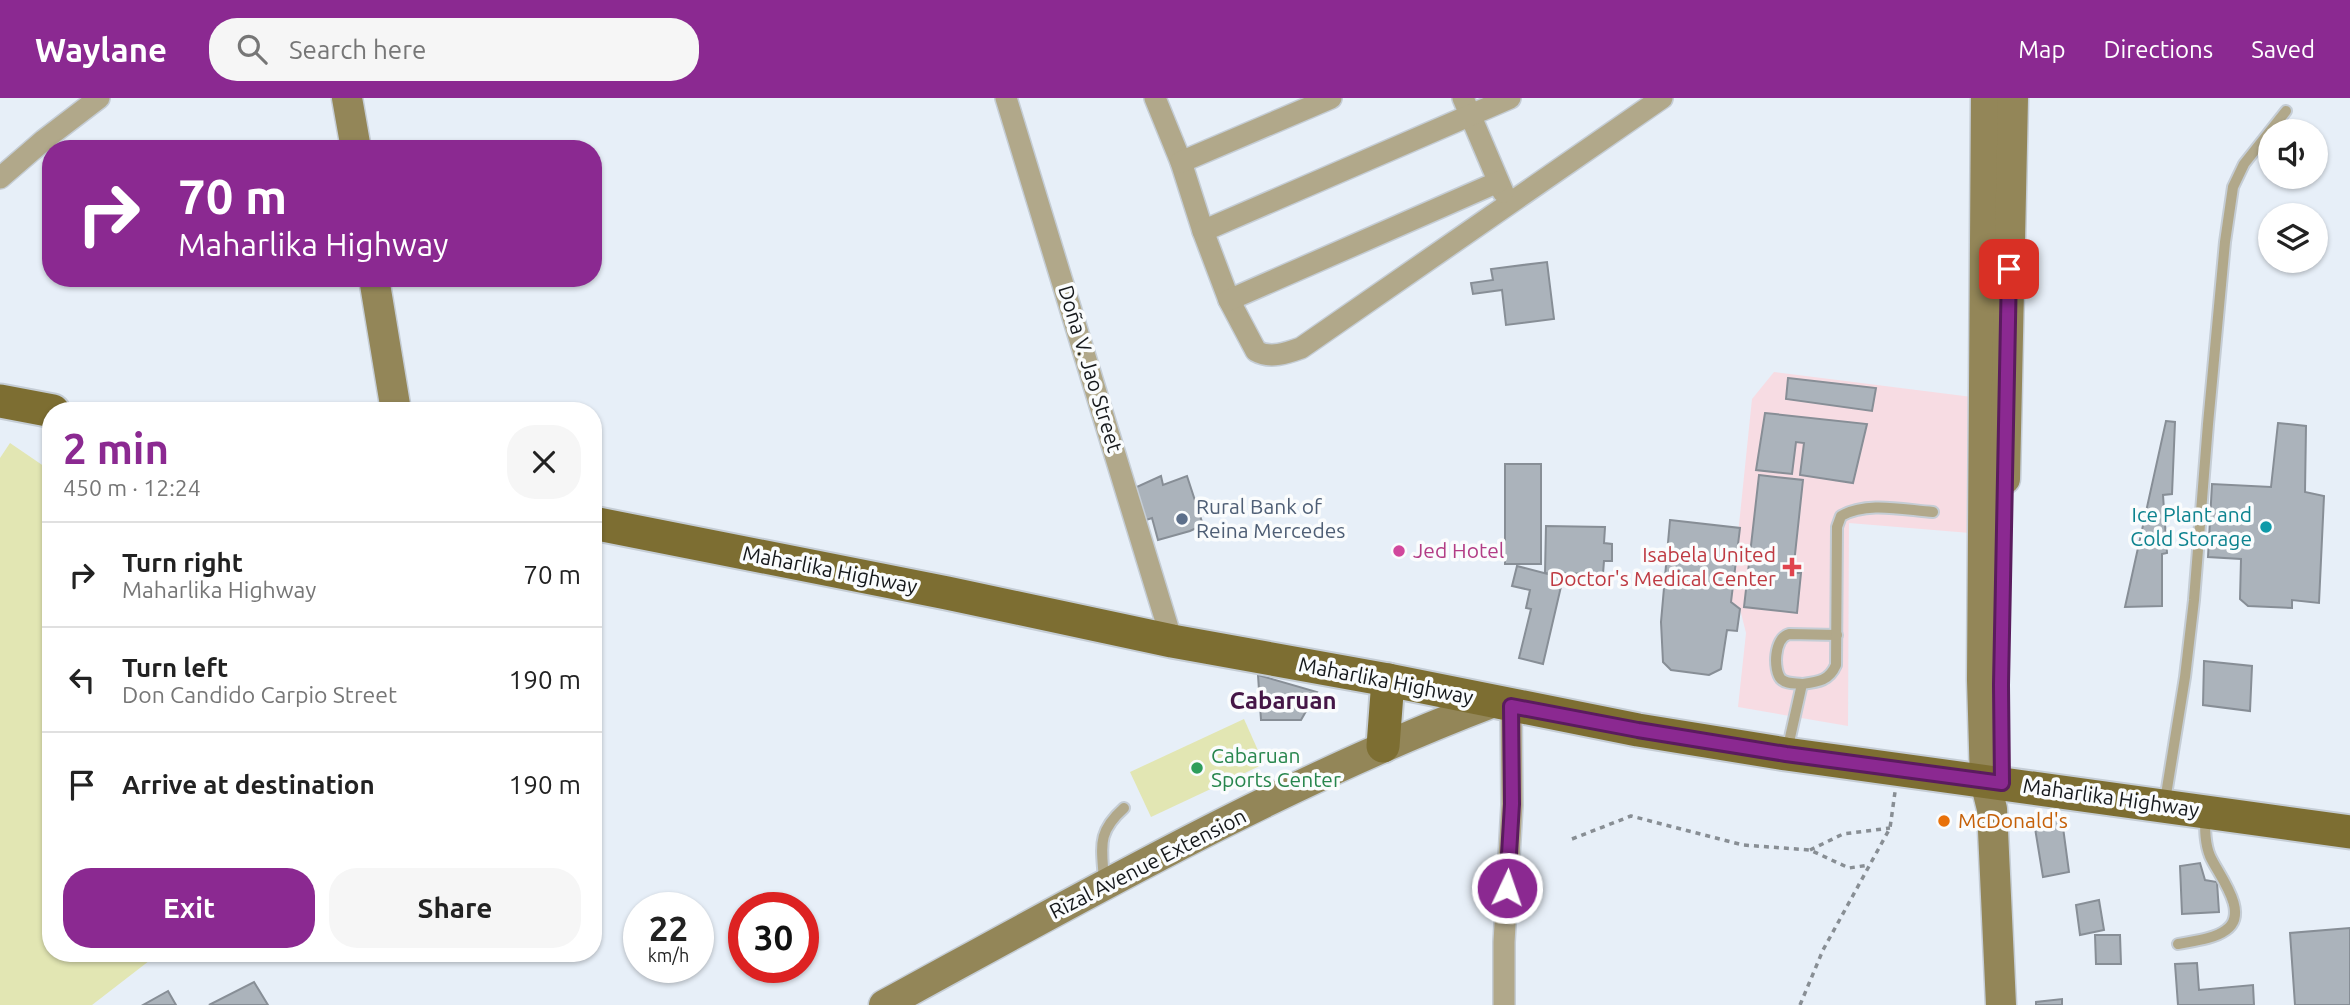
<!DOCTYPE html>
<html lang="en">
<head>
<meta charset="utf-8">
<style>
	:root { --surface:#fff; --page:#f6f6f6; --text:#222; --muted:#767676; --line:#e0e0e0; --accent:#8b2991 }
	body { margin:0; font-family:Ubuntu,sans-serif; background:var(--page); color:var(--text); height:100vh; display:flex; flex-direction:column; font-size:26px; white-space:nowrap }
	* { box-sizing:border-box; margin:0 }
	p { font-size:23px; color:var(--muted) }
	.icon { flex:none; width:38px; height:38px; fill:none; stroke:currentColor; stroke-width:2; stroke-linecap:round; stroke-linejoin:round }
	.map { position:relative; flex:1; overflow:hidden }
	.side { position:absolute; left:42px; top:304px; width:560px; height:560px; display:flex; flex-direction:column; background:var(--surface); border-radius:28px; box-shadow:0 2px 5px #0004 }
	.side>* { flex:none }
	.hud { position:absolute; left:42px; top:42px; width:560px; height:147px; border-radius:28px; box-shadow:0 2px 5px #0004; background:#8b2991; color:#fff; overflow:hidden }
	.controls { position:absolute; left:2258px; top:21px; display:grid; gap:14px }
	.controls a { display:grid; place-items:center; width:70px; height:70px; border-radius:50%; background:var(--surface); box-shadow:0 2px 5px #0004; font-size:35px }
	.speed { position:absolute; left:623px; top:794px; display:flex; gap:14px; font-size:35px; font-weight:700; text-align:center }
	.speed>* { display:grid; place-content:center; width:91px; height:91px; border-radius:50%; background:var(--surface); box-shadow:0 2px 5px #0004; line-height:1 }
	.speed small { font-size:18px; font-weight:400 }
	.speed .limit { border:10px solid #d22; background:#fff; color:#111 }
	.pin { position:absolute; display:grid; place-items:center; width:60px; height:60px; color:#fff; margin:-30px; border-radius:14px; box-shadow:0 4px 10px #0006 }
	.me { position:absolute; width:77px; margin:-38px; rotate:3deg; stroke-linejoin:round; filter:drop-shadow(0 0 5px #0008) }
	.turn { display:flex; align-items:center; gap:24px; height:147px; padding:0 21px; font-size:32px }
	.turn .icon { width:91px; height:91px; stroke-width:2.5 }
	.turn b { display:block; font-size:49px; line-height:60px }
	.round { display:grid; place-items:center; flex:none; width:74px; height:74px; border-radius:28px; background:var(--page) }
	.headline { display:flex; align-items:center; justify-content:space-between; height:119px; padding:0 21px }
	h1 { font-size:42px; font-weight:700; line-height:52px; color:var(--accent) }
	.button { display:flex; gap:14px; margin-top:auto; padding:14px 21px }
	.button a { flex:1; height:80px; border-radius:28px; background:var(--accent); color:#fff; font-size:28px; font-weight:700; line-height:80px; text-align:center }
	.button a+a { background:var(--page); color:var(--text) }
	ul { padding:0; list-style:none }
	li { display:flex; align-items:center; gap:21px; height:105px; padding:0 21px; border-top:2px solid var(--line) }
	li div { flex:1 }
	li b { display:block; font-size:26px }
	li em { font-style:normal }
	header { display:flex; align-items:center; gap:42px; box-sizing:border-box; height:98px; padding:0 35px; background:var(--accent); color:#fff }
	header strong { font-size:33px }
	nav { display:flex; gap:38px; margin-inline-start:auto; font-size:24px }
	.search { width:490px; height:63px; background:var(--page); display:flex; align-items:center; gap:18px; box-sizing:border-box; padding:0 24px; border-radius:28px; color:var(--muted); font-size:26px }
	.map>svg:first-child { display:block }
	.medical { fill:#f7dce3 }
	.green { fill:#e2e6b3 }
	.building { fill:#abb3bb; stroke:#878e96; stroke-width:2 }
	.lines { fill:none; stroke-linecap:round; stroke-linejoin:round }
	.lane-casing { stroke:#c5cdd5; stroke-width:14 }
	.street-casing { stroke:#c5cdd5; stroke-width:24 }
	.secondary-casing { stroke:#c5cdd5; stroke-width:33 }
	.primary-casing { stroke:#c5cdd5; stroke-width:37 }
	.path { stroke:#888e94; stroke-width:3.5; stroke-dasharray:5 5; stroke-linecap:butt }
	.lane { stroke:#b1a88a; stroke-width:10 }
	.street { stroke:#b1a88a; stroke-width:21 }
	.secondary { stroke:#938658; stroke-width:30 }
	.primary { stroke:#7d6e32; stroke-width:33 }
	.route-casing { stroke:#5a1b5e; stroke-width:18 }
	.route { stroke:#8b2991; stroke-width:12 }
	.service-dot { fill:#5c6f8a; stroke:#fafcfd; stroke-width:2.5 }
	.culture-dot { fill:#0f9aa8; stroke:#fafcfd; stroke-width:2.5 }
	.hotel-dot { fill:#d1479c; stroke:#fafcfd; stroke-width:2.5 }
	.health-dot { fill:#e0444e; stroke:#fafcfd; stroke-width:2.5 }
	.leisure-dot { fill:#2e9e5b; stroke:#fafcfd; stroke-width:2.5 }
	.food-dot { fill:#e8710a; stroke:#fafcfd; stroke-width:2.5 }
	.labels { text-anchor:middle; stroke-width:7; stroke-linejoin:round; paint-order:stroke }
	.street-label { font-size:21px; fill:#15181b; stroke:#fafcfd }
	.service-label { font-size:21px; fill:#4e5e75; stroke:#fafcfd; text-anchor:start }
	.culture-label { font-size:21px; fill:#0d838f; stroke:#fafcfd; text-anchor:end }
	.hotel-label { font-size:21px; fill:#b23c85; stroke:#fafcfd; text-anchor:start }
	.health-label { font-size:21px; fill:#be3a42; stroke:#fafcfd; text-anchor:end }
	.leisure-label { font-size:21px; fill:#27864d; stroke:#fafcfd; text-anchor:start }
	.food-label { font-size:21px; fill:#c56008; stroke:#fafcfd; text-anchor:start }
	.quarter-label { font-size:24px; font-weight:bold; fill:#451647; stroke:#fafcfd }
</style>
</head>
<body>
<header>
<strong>Waylane</strong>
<div class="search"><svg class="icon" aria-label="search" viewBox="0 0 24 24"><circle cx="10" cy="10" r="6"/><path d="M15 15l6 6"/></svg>Search here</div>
<nav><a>Map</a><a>Directions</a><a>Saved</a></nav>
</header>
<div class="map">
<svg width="2350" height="907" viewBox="0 0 2350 907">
	<rect width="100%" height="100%" fill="#e7eff8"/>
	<path class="medical" d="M1774 274 1972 299 1970 435 1849 425 1848 628 1738 609 1746 535 1740 511 1731 504 1752 301Z"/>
	<g class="green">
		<path d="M10 345 51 373V856H158L92 907H0V360Z"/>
		<path d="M1244 621 1264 666 1151 719 1130 674Z"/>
	</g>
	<g class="building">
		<path d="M1547 164 1554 221 1506 227 1502 192 1473 196 1471 185 1493 182 1491 171Z"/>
		<path d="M1788 280 1876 290 1872 313 1786 301Z"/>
		<path d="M1765 315 1867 326 1853 385 1800 377 1804 345 1796 344 1792 376 1756 372Z"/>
		<path d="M2166 323 2175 324 2172 396 2163 397 2167 455 2162 456V508L2125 509Z"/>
		<path d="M2278 325 2306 328 2305 394 2324 398 2319 505 2292 502V510L2248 508 2240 501 2241 461 2208 459 2212 386 2271 389Z"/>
		<rect x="1505" y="366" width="36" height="100"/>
		<path d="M1759 377 1803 382 1793 475H1801L1797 515 1744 509Z"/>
		<path d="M1161 378 1163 387 1187 378 1203 427 1190 433 1158 442 1152 420 1140 424 1130 392Z"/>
		<path d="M1670 422 1740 430 1731 504 1740 511 1737 533 1727 532 1721 571 1709 577 1671 572 1663 564 1661 524Z"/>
		<path d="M1546 428 1605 429 1604 445 1612 446V463H1604L1603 476 1545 475Z"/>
		<path d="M1517 468 1563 480 1543 566 1519 560 1531 511 1526 510 1530 492 1512 488Z"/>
		<path d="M2204 563 2252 568 2250 613 2203 607Z"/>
		<path d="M1258 577 1317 594 1301 622H1261Z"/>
		<path d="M2033 718 2062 722 2069 774 2043 779Z"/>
		<path d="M2200 765 2205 782 2217 784 2219 814 2182 816 2180 768Z"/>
		<path d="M2099 802 2104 832 2080 837 2076 807Z"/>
		<path d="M2350 830V907H2295L2290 835Z"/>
		<path d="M2095 837H2120L2121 866H2096Z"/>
		<path d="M2197 865 2199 892 2253 887 2254 907H2178L2175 866Z"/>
		<path d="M254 884 268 907H209Z"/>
		<path d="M168 893 176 907H143Z"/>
		<path d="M2062 901V907H2036V904Z"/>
	</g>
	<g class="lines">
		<defs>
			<g id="lane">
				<path d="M1802 586C1795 585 1786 586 1781 581 1773 572 1774 540 1789 536L1837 537"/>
				<path d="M1787 653 1802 586C1818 584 1829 583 1836 567L1837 429 1841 418C1867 403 1904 412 1933 414"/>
				<path d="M2165 703 2185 579 2194 502 2208 326 2225 144 2233 89 2244 66 2286 13"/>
				<path d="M1104 783C1102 749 1096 735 1124 710"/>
				<path d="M2178 846C2193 843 2214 841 2226 832 2251 815 2217 775 2210 758 2205 746 2205 732 2205 719"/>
			</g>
			<g id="street">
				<path d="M1006 0 1172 543"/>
				<path d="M1155 0 1181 64 1203 133 1229 202 1256 253C1270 261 1287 255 1301 250L1662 0"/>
				<path d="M1463 0 1503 94"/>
				<path d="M1181 64 1331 0"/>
				<path d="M0 80 44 42 99 0"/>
				<path d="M1203 133 1510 0"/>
				<path d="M1229 202 1498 84"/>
				<path d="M1504 907V844L1512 707 1511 608"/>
			</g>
			<g id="secondary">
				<path d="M347 0 356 51"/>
				<path d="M1986 0 1982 582 1985 683 1992 711 2001 907"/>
				<path d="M374 180 396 313"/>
				<path d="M2005 381 2013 0"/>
				<path d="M884 907C1082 799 1283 684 1494 604"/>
			</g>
			<g id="primary">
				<path d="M0 303 53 313"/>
				<path d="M593 425 947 495 1172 543 1388 582 1638 632 1786 656 2350 734"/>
				<path d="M1383 648 1388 582"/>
			</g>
		</defs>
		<use href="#lane" class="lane-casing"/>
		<use href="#street" class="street-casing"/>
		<use href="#secondary" class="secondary-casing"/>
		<use href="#primary" class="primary-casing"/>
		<g class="path">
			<path d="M1572 741 1631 718 1743 747 1810 752 1849 770 1869 767"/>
			<path d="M1810 752 1843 736 1890 730"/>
			<path d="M1800 907 1823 852 1890 730 1895 694"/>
		</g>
		<use href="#lane" class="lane"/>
		<use href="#street" class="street"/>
		<use href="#secondary" class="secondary"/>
		<use href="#primary" class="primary"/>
	</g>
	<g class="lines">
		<defs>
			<path id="route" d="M1507 790 1512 706 1511 608 1638 632 1786 656 2002 685 2001 587 2009 171"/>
		</defs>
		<use href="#route" class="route-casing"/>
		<use href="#route" class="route"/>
	</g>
	<circle class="service-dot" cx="1182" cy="421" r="7"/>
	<circle class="culture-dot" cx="2266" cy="429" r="7"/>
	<circle class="hotel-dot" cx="1399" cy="453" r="7"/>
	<path class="health-dot" d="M1788.5 458.5h7v7h7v7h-7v7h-7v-7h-7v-7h7z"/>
	<circle class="leisure-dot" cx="1197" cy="670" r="7"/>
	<circle class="food-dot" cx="1944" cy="723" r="7"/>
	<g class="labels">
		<g class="street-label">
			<text transform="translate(1090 271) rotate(73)" y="7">Doña V. Jao Street</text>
			<text transform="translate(830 472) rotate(11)" y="7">Maharlika Highway</text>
			<text transform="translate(1386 583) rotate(11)" y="7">Maharlika Highway</text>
			<text transform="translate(2111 700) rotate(8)" y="7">Maharlika Highway</text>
			<text transform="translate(1148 766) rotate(-27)" y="7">Rizal Avenue Extension</text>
		</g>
		<g class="service-label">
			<text x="1196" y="416">Rural Bank of<tspan x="1196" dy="24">Reina Mercedes</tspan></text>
		</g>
		<g class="culture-label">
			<text x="2252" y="424">Ice Plant and<tspan x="2252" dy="24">Cold Storage</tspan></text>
		</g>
		<g class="hotel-label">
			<text x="1413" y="460">Jed Hotel</text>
		</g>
		<g class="health-label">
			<text x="1776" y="464">Isabela United<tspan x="1776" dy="24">Doctor's Medical Center</tspan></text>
		</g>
		<g class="leisure-label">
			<text x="1211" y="665">Cabaruan<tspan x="1211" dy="24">Sports Center</tspan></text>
		</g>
		<g class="food-label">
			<text x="1958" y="730">McDonald's</text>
		</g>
		<g class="quarter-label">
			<text x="1283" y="611">Cabaruan</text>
		</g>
	</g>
</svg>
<div class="controls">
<a><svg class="icon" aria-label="sound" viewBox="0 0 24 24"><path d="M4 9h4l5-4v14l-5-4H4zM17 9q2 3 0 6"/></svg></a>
<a><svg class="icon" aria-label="layers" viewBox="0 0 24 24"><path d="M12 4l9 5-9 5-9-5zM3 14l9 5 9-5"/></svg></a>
</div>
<div class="speed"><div>22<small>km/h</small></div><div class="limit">30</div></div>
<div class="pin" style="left:2009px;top:171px;background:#d93025"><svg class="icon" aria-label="arrive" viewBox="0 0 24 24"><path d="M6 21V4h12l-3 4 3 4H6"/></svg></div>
<svg class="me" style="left:1507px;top:790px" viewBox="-20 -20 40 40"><circle r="17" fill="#8b2991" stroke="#fff" stroke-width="3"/><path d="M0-11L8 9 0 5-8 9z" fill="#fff"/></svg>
<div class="hud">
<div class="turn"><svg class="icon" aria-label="right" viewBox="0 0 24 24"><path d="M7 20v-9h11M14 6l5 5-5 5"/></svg><div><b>70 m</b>Maharlika Highway</div></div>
</div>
<section class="side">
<div class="headline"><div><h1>2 min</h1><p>450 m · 12:24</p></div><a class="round"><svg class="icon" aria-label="close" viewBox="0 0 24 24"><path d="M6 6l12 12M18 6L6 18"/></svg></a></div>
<ul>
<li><svg class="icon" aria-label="right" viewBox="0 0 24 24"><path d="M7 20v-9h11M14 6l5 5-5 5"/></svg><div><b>Turn right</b><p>Maharlika Highway</p></div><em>70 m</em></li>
<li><svg class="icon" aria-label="left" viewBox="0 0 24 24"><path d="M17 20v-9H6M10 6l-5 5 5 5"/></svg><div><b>Turn left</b><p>Don Candido Carpio Street</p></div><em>190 m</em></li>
<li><svg class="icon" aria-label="arrive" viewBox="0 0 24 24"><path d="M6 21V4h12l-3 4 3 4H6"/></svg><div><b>Arrive at destination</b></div><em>190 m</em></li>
</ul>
<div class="button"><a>Exit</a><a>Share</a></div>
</section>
</div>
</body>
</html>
